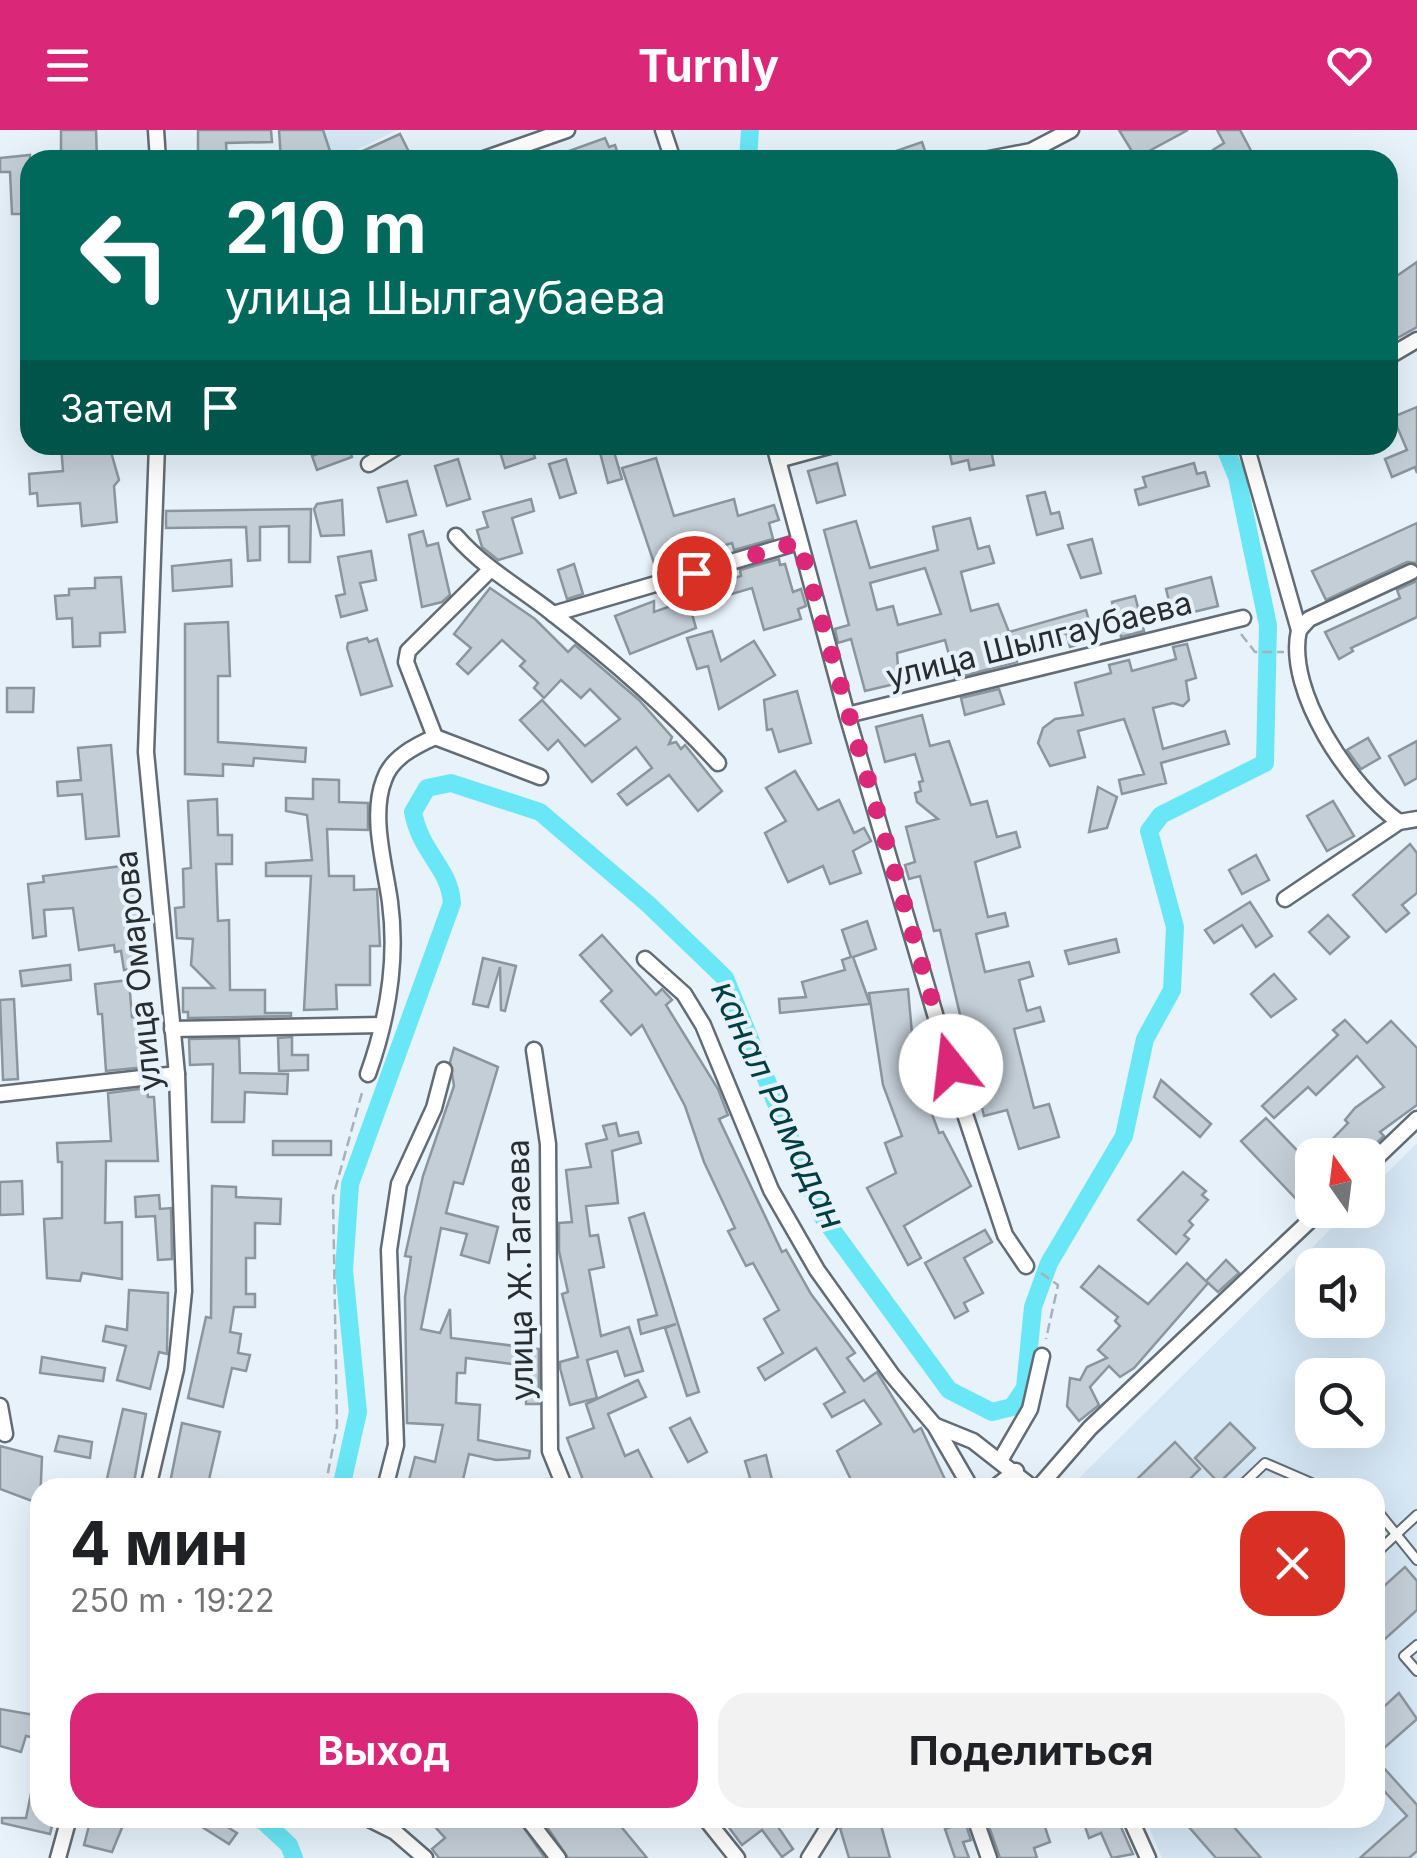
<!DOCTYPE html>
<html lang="ru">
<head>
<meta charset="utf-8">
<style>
	:root { --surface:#fff; --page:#f2f2f2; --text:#202124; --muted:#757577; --accent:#db2777 }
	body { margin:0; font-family:Inter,sans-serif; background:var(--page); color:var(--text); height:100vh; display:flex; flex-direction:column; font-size:38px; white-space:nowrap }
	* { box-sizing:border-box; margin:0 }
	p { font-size:32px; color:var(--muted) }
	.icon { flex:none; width:55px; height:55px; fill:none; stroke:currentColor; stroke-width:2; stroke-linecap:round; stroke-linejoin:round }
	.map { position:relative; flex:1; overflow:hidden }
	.drawer { position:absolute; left:30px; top:1348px; width:1355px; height:350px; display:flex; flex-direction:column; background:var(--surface); border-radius:30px; box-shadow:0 10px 40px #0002 }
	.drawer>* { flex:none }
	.top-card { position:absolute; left:20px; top:20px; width:1378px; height:305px; border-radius:30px; box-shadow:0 10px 40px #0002; background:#00695c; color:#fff; overflow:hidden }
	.needle { width:65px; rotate:346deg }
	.buttons { position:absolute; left:1295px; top:1008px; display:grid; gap:20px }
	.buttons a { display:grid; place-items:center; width:90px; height:90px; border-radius:20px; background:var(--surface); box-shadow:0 10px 40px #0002; font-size:50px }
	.pin { position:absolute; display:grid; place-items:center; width:85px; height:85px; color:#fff; margin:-42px; border:5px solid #fff; border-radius:50%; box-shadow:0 2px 10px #0007 }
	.me { position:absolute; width:110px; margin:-55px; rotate:344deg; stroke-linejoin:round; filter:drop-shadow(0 0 8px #0008) }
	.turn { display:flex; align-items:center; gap:35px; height:210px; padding:0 40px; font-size:45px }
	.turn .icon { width:130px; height:130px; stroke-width:2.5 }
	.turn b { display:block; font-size:70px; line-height:85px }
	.then { display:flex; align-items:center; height:95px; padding:0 40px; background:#0003; gap:20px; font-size:38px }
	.round { display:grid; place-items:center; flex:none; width:105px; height:105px; border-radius:30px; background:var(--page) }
	.headline { display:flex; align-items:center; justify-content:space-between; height:170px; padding:0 40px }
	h1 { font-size:60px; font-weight:700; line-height:75px }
	.cta { display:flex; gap:20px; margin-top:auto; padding:20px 40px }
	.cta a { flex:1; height:115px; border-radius:30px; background:var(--accent); color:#fff; font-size:40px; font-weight:700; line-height:115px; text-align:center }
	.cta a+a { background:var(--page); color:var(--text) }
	header { display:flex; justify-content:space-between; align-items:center; height:130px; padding:0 40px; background:var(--accent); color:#fff; font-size:45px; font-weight:700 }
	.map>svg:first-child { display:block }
	.built { fill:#d6e7f5; fill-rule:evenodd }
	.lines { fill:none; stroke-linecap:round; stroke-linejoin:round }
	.canal { stroke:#69e7f6; stroke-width:18 }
	.building { fill:#c4ced7; stroke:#8b959d; stroke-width:2.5; fill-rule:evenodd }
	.lane-casing { stroke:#636c74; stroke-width:12 }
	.street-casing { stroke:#636c74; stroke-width:19 }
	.path { stroke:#a8b1b8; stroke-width:2.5; stroke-dasharray:10 5; stroke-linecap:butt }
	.lane { stroke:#fff; stroke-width:8 }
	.street { stroke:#fff; stroke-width:14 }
	.route { stroke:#db2777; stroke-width:18; stroke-dasharray:0 32.4 }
	.labels { text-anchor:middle; stroke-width:8; stroke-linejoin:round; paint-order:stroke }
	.street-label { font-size:32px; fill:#292d30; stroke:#e7f2fb }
	.water-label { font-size:35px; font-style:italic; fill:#003e44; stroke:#e7f2fb }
</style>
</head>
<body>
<header><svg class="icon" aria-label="menu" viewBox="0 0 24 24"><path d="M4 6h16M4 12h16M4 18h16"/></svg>Turnly<svg class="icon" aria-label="heart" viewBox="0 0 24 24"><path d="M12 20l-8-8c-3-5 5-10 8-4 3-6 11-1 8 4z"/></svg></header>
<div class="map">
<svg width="1417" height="1728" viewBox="0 0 1417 1728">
	<rect width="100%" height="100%" fill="#e7f2fb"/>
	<g class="built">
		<path d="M311 0H397L336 30H320Z"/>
		<path d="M1417 1013V1728H1162L1145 1688H1375V1358H1069L1350 1080H1368V1062ZM1312 1135H1368V1190H1312ZM1312 1245H1368V1300H1312Z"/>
	</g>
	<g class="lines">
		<g class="canal">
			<path d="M748 30 750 0"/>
			<path d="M341 1358 358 1282 344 1140 350 1054 452 773C449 736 421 724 413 682L427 658 451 653 540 682 648 774 725 848 822 1086 949 1260 992 1282 1012 1277 1025 1258 1033 1177 1049 1133 1124 1006 1145 909 1172 860 1175 797 1149 701 1161 685 1265 633 1268 495 1237 347 1224 315"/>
			<path d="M260 1688 289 1715 294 1728"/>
		</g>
	</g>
	<g class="building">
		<path d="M61 0H96L97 30H61Z"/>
		<path d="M198 0H271L272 12 226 13 227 30H198Z"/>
		<path d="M279 0H323L333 30H281Z"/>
		<path d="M1119 0H1188L1136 28Z"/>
		<path d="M1217 0H1240L1256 30H1219L1213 20 1224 13Z"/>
		<path d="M400 4 413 30H395L393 25 381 30H343Z"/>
		<path d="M605 8 609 17 615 15 620 30H544Z"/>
		<path d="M922 12 928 30H876V28Z"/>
		<path d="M30 25V84H12L10 42H0V28Z"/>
		<path d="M1417 132V197L1392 211 1388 202V152Z"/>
		<path d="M1417 277V343L1415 337 1392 347 1385 329 1407 320 1393 287Z"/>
		<path d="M61 315H109L119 350 114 356 117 392 82 396 80 373 38 376 37 363 30 364 29 344 63 341Z"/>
		<path d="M341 315H348L352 327 317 340 312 326Z"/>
		<path d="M498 315H531L535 328 505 338Z"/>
		<path d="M598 315H612L622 349 608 353Z"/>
		<path d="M948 315H990L994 335 970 340 968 330 952 334Z"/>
		<path d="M656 328 674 386 734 369 738 386 774 375 779 390 769 393 773 409 734 420 732 413 705 421 707 428 657 442 622 338Z"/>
		<path d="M458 329 470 369 447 376 435 336Z"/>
		<path d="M566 329 576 363 560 368 549 334Z"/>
		<path d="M837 333 845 365 817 373 808 341Z"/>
		<path d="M1194 333 1197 344 1205 342 1209 356 1139 375 1135 360 1146 357 1143 347Z"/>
		<path d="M407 351 416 385 387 392 378 358Z"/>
		<path d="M1045 362 1051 384 1059 382 1063 398 1037 405 1027 366Z"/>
		<path d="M531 369 534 381 512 388 522 423 498 430 482 417 477 400 488 397 483 382Z"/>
		<path d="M342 370 344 405 321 406 314 379 317 374Z"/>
		<path d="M311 379 310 432H289V396L260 397V430L248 431 246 397 166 398V381Z"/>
		<path d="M970 388 978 419 989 416 994 433 961 442 971 481 998 474 1009 502 1086 480 1094 510 1070 517 1066 503 1036 512 1039 522 1016 528 1017 532 955 548 945 510 897 523 899 553 865 561 851 509 838 513 835 499 849 495 824 400 856 391 870 438 938 420 933 397ZM925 438 941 484 898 495 893 476 877 480 870 453Z"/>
		<path d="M1417 393V433L1407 432 1326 470 1312 441Z"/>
		<path d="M423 401 427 416 438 413 450 465 442 472 422 477 409 405Z"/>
		<path d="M1092 409 1101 443 1081 448 1068 415Z"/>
		<path d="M371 421 376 450 360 453 367 480 341 487 336 466 345 464 338 427Z"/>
		<path d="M779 429 780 435 785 434 793 462 801 459 806 476 798 479 801 489 764 500 752 458 694 475 690 461 700 459 698 453 714 448 715 454 741 446 740 440Z"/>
		<path d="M231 430 232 456 173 461 172 436Z"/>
		<path d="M574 434 583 464 567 469 558 440Z"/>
		<path d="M121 447 125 502 100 503V516L73 517 72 488 57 489 55 466 69 465V459L95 458V448Z"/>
		<path d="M1211 447 1218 476 1173 487 1166 459Z"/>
		<path d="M1417 451V487L1351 518 1353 521 1339 529 1325 502 1400 468 1397 460Z"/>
		<path d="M490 458 535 489 568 522 575 515 639 570 672 607 669 614 676 612 681 619 685 615 722 661 698 681 669 645 627 675 618 664 652 638 636 617 592 652 558 610 548 620 520 590 542 570 585 616 620 589 590 559 581 568 561 550 544 568 534 558 538 553 520 536 525 531 502 510 468 544 457 534 471 518 454 504Z"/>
		<path d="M1135 466 1144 501 1121 507 1112 472Z"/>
		<path d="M688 470 696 498 630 524 615 486 654 471V482Z"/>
		<path d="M228 492 230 546H218V612L306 618 305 632 254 628 253 636 223 634V646L185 644V494Z"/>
		<path d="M712 501 721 531 754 511 775 545 719 579 708 536 697 539 687 508Z"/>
		<path d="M367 508 369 512 377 509 392 556 361 565 347 518 348 513Z"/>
		<path d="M1187 514 1196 548 1186 551 1189 570 1183 576 1173 573 1153 578 1163 619 1225 601 1229 614 1161 633 1166 653 1122 664 1119 650 1144 644 1124 589 1078 601 1085 627 1050 636 1038 613 1043 598 1055 589 1083 585 1075 553 1111 543 1109 535 1129 530 1132 541 1176 529 1173 517Z"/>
		<path d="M7 558H34L33 582H7Z"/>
		<path d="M999 559 1004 574 965 585 961 568Z"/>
		<path d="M797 561 811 613 779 622 772 599 767 600 764 570Z"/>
		<path d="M922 585 930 616 949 611 971 675 987 671 997 707 1016 702 1020 717 975 732 988 787 1005 783 1008 796 976 804 985 842 1029 832 1033 846 1019 850 1027 881 1040 877 1044 891 1014 899 1034 978 1049 974 1059 1007 1019 1019 1007 980 984 986 940 800 934 801 920 746 909 749 905 735 915 732 906 697 938 689 917 672 915 663 921 661 919 652 923 651 915 624 885 632 876 597Z"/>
		<path d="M1368 608 1380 628 1361 639 1347 620Z"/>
		<path d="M1417 611V648L1405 655 1389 626Z"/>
		<path d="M111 615 119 706 86 709 82 664 58 666 57 652 81 650 78 618Z"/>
		<path d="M795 641 818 680 839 670 854 703 864 698 871 711 853 721 861 743 830 754 823 736 788 752 765 703 786 691 766 658Z"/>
		<path d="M313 649 339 650V672L368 673V700L327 699 329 746H354V760L377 759 380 816H370V855H336L337 879 304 880 311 746H266V733L312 730 307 685 286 681V668L313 669Z"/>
		<path d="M1098 657 1117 667 1107 698 1089 702Z"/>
		<path d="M217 669 218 705H232V734H216L218 791 229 790 230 860H265V883H291V886L188 888V882H183V858H214L191 835 193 809 177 808 175 778 184 777 183 739 191 738 188 671Z"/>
		<path d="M1333 671 1354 706 1327 721 1307 686Z"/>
		<path d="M1410 714 1417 723V763L1402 775 1409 783 1386 802 1353 765Z"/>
		<path d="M1256 725 1269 750 1242 764 1229 740Z"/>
		<path d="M122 736 124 761 137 760 146 837 124 840 121 821 115 822 114 815 79 820 73 778 44 780 46 806 33 808 28 754 44 752 43 746Z"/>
		<path d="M1250 772 1272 806 1256 817 1242 795 1214 813 1205 800Z"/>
		<path d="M1328 785 1349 807 1330 824 1309 802Z"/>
		<path d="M867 791 876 819 853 827 870 874 780 883 779 869 806 867 802 852 845 840 842 830 851 827 842 800Z"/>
		<path d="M602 805 656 865 662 859 672 870 666 875 718 959 728 985 719 989 782 1122 786 1120 811 1164 855 1223 847 1228 864 1251 877 1242 914 1302 921 1298 949 1358H855L837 1321 881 1294 864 1270 832 1287 824 1274 845 1262 816 1218 765 1250 758 1238 783 1223 764 1189 779 1180 753 1133 746 1136 728 1101 735 1098 704 1032 685 976 642 895 631 905 601 871 612 861 580 825Z"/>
		<path d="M1116 809 1119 822 1069 834 1065 821Z"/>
		<path d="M483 828 516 836 505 881 501 880 500 837 488 877 473 874Z"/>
		<path d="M70 835 71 850 22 856 20 841Z"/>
		<path d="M1274 844 1296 869 1271 887 1251 864Z"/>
		<path d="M129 850 132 887H138L146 937 106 941 102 884H98L95 854Z"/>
		<path d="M908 859 912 903 925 900 935 936 916 941 939 1003 943 1002 971 1056 904 1096 921 1128 908 1135 867 1058 896 1043 885 1013 902 1006 883 955 869 863Z"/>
		<path d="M14 869 18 949 3 950 0 870Z"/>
		<path d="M1345 890 1367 913 1391 891 1417 918V975L1380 1002 1384 1006 1364 1025H1317L1348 993 1345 990 1355 978 1384 957 1357 926 1316 965 1308 957 1274 988 1262 976 1338 905 1333 900Z"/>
		<path d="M292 907V925H308V940L279 941 278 908Z"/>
		<path d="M239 908 240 943 288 944 287 964 245 962 244 992H212L213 934 190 935 189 909Z"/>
		<path d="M454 918 498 937 463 1054 454 1052 446 1083 498 1097 489 1133 461 1125 467 1104 441 1098 421 1199 440 1203 450 1179 451 1208 539 1219V1274H526V1252L519 1251 520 1235 466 1228 465 1243H457L456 1273 480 1275 478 1310 530 1321 529 1328 496 1330 469 1324 461 1358H407L415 1327 435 1332 443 1295 407 1293 405 1167 411 1127 405 1126 423 1046 454 956 450 932Z"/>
		<path d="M1161 950 1211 994 1200 1007 1154 967Z"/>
		<path d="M147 958 148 967H154L158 1031H106L105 1093 122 1092V1149L82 1143 80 1151 47 1148 44 1089 62 1088V1032H58L57 1013 111 1011 108 963Z"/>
		<path d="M1266 988 1312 1036V1059L1299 1072 1241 1011Z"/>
		<path d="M616 993 619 1006 638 1002 641 1013 612 1021 618 1073 586 1076 590 1106 598 1105 604 1137 589 1140 601 1206 629 1197 643 1241 625 1246 617 1221 587 1230 597 1268 570 1275 560 1238V1232L578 1227 562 1164 568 1162 559 1121V1093L572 1092 566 1040 591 1037 586 1014 607 1009 603 996Z"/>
		<rect x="273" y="1011" width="58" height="14"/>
		<path d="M1183 1042 1206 1061 1202 1065 1208 1070 1189 1091 1193 1095 1184 1105 1189 1109 1176 1124 1138 1090Z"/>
		<path d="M22 1051 23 1084 0 1085V1052Z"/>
		<path d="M212 1056 236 1057V1067L281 1069 280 1094 255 1093V1128H246V1164H255V1177H234L230 1202 241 1204 238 1223 250 1225 246 1241 232 1238 223 1277 188 1268 206 1187 211 1188Z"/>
		<path d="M159 1065 160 1079 171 1078 172 1129 158 1130 155 1086 136 1087 135 1067Z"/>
		<path d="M644 1083 699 1262 687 1266 665 1198 676 1194 641 1204 638 1190 657 1185 629 1088Z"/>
		<path d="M985 1100 992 1112 964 1128 983 1163 964 1173 968 1181 955 1188 925 1133Z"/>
		<path d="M1226 1130 1239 1143 1218 1162 1206 1151Z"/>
		<path d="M1187 1133 1208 1153 1134 1238 1120 1247 1109 1236 1090 1257 1099 1275 1079 1291 1067 1276 1070 1248 1080 1250 1087 1237 1107 1228 1098 1220 1120 1196 1115 1191 1118 1187 1081 1157 1099 1136 1148 1174Z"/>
		<path d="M129 1160 168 1163 167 1224 159 1222 150 1259 117 1250 126 1216 103 1211 106 1196 127 1200Z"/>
		<path d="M42 1227 105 1238 103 1251 40 1243Z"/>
		<path d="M638 1250 646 1267 608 1284 625 1326 638 1320 653 1350 638 1358H586L567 1308 594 1298 586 1274Z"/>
		<path d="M123 1279 146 1284 133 1358 106 1353Z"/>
		<path d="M690 1288 707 1322 688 1332 670 1298Z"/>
		<path d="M182 1293 220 1302 207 1358 170 1353Z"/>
		<path d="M1230 1293 1255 1318 1219 1353 1195 1328Z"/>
		<path d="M59 1306 92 1312 90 1328 55 1321Z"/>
		<path d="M1175 1312 1200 1339 1181 1358H1128Z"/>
		<path d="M0 1316 42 1327 40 1374 0 1359Z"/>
		<path d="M766 1325 774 1358H753L745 1331Z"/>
		<path d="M1405 1437 1417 1451V1480L1375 1518V1464Z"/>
		<path d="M1399 1563 1417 1589 1375 1626V1585Z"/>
		<path d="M0 1579 40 1586V1609L26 1606 21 1622 0 1616Z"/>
		<path d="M1375 1628 1417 1675V1721L1409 1728H1360L1407 1686 1375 1651Z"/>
		<path d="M34 1649 40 1650V1688H54L50 1704 2 1693V1688H26Z"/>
		<path d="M91 1688H126L112 1722 84 1715Z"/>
		<path d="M188 1688H213L237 1703 229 1714Z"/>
		<path d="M427 1688H517L545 1728H439L432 1719 445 1708Z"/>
		<path d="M553 1688H614L647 1728H568L545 1694Z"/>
		<path d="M722 1688H779L774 1691 793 1719 782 1727 762 1700 742 1715Z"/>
		<path d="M866 1688H879L890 1728H849L840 1698Z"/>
		<path d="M986 1688H1042L1050 1712 1034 1718 1037 1728H1000Z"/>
		<path d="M1082 1688H1117L1133 1724 1112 1728 1101 1703 1089 1708Z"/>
		<path d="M1181 1688H1226L1261 1728H1216Z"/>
		<path d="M965 1692 971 1710 963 1712 969 1728H955L945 1699Z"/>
	</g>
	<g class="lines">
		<defs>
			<g id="lane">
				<path d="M1239 1358 1265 1333 1323 1358"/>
				<path d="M1375 1378 1417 1430"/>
				<path d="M1375 1424 1417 1385"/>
				<path d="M1417 1515 1404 1526 1417 1541"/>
			</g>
			<g id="street">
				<path d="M156 0 158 30"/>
				<path d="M663 0 673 30"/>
				<path d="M481 30 567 0"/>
				<path d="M984 30 1031 21 1071 0"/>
				<path d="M1388 227 1417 210"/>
				<path d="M774 315 847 585 960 969 1005 1105 1026 1136"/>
				<path d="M1246 315 1299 500C1285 562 1351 657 1399 692"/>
				<path d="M778 330 833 315"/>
				<path d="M369 334 400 315"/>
				<path d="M456 406C484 438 519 457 552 483 609 527 670 580 718 633"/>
				<path d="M553 484 799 412"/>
				<path d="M1299 500 1309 489 1411 442"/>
				<path d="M847 585 1243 488"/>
				<path d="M435 607 406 532 408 521 490 440"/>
				<path d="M1285 769 1399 692 1417 689"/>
				<path d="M645 829 684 864 703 895 771 1060 817 1140 892 1245 935 1296 971 1358"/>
				<path d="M172 899 381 895"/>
				<path d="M534 920 548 1014 550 1321 565 1358"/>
				<path d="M368 944C388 888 398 832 390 772 385 735 370 686 384 650 391 628 415 616 435 607L540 647"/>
				<path d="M0 964 177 944"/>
				<path d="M1368 1036 1417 989"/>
				<path d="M0 1276 5 1304"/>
				<path d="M936 1296 973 1311 1033 1358"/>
				<path d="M1001 1329 1030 1279 1042 1226"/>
				<path d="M148 1358 176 1239 184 1161 177 944 146 622 157 315"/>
				<path d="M385 1358 396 1315 389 1120 399 1054 434 978 444 940"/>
				<path d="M994 1358 1016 1341"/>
				<path d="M1038 1358 1090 1298 1321 1080"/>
				<path d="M367 1688 395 1702 425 1728"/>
				<path d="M527 1688 558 1728"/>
				<path d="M705 1688 737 1728"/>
				<path d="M975 1688 989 1728"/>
				<path d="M1130 1688 1148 1728"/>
				<path d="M58 1728 69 1688"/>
				<path d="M809 1728 834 1688"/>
			</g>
		</defs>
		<use href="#lane" class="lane-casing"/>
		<use href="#street" class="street-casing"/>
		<g class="path">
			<path d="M1241 504 1255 522H1284"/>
			<path d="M1041 1143 1058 1155 1046 1209"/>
			<path d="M325 1358 337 1296 333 1067 363 959"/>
		</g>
		<use href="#lane" class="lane"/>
		<use href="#street" class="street"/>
	</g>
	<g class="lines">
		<path class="route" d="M694 443 799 412 951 936"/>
	</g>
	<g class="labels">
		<g class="street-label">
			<text transform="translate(1039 510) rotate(-14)" y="11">улица Шылгаубаева</text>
			<text transform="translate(138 841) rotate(-96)" y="11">улица Омарова</text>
			<text transform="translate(520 1140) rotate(-91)" y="11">улица Ж.Тагаева</text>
		</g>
		<g class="water-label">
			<text transform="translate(778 975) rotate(65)" y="12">канал Рамадан</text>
		</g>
	</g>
</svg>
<div class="buttons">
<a><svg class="needle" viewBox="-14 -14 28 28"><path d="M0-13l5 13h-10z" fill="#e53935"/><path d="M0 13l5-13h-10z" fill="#757577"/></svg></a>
<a><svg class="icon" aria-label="sound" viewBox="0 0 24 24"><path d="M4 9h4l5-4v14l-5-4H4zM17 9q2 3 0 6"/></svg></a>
<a><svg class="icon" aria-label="search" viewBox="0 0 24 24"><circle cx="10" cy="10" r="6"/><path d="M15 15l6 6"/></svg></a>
</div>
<div class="pin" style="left:694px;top:443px;background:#d93025"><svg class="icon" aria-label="arrive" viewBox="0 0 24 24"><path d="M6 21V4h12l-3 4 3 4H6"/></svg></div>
<svg class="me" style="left:951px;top:936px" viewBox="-20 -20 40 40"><circle r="19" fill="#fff"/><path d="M0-13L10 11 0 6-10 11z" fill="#db2777"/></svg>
<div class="top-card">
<div class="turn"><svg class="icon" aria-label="left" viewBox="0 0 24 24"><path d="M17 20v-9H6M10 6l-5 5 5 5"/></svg><div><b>210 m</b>улица Шылгаубаева</div></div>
<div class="then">Затем<svg class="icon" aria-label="arrive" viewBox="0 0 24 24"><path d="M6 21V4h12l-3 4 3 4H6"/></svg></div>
</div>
<section class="drawer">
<div class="headline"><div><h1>4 мин</h1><p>250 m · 19:22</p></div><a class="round" style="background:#d93025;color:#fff"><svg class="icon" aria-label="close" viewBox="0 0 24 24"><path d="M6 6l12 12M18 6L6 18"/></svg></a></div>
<div class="cta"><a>Выход</a><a>Поделиться</a></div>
</section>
</div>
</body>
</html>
